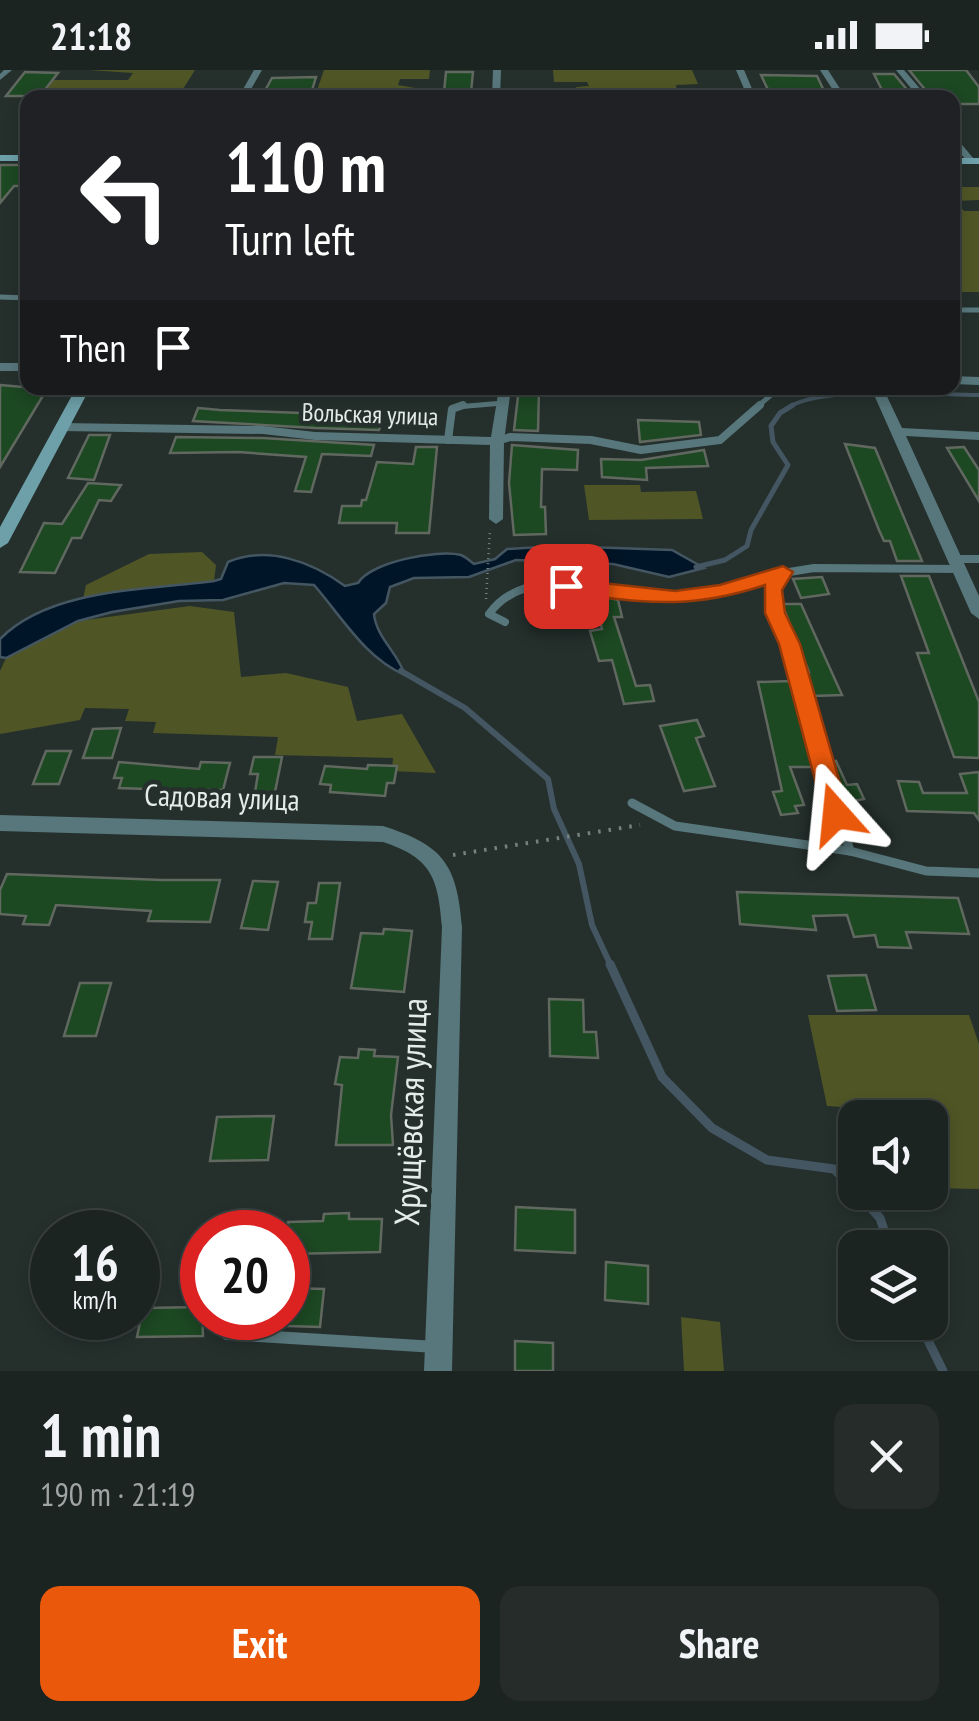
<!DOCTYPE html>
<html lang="en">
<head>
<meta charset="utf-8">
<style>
	:root { --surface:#1c2422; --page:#252c2a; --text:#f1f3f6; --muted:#a0a4a5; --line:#3a4140; --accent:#ea580c }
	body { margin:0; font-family:"PT Sans Narrow",sans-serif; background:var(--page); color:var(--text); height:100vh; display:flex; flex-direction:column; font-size:38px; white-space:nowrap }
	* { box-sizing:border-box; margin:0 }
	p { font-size:32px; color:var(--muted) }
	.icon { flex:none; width:55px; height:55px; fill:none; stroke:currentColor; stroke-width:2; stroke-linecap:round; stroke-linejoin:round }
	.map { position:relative; height:1301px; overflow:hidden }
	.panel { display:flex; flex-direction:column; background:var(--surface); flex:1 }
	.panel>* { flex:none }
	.top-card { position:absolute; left:20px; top:20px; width:940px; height:305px; border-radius:20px; box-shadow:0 5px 15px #0003,0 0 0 2px var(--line); background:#202124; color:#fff; overflow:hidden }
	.fabs { position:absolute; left:838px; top:1030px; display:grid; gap:20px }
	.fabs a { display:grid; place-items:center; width:110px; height:110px; border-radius:20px; background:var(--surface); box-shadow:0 5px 15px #0003,0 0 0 2px var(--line); font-size:50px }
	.speed { position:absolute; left:30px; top:1140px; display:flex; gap:20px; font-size:50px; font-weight:700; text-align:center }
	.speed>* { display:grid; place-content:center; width:130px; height:130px; border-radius:50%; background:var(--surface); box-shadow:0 5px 15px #0003,0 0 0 2px var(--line); line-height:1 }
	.speed small { font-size:25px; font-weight:400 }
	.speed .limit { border:15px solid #d22; background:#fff; color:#111 }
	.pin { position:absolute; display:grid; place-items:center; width:85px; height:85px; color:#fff; margin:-42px; border-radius:20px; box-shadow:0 5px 15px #0006 }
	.me { position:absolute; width:110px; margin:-55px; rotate:342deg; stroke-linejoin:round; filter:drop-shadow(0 0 8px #0008) }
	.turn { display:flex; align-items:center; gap:35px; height:210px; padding:0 40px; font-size:45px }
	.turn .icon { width:130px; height:130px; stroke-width:2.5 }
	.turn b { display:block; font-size:70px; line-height:85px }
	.then { display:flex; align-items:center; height:95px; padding:0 40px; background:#0003; gap:20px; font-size:38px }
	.round { display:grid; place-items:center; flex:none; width:105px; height:105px; border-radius:20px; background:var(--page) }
	.summary { display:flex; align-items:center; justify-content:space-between; height:170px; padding:0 40px }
	h1 { font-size:60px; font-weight:700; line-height:75px }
	.button { display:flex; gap:20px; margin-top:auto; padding:20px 40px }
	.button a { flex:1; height:115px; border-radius:20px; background:var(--accent); color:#fff; font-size:40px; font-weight:700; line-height:115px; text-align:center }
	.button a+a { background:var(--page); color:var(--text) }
	.status { display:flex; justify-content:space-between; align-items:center; height:70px; padding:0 50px; background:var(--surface); direction:ltr }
	.status svg { height:28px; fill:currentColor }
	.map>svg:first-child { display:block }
	.green { fill:#505526 }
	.water { fill:#001527; stroke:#445662; stroke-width:2.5 }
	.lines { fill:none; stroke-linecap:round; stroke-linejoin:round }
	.stream-far3 { stroke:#445662; stroke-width:4 }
	.stream-far2 { stroke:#445662; stroke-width:5 }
	.stream-far1 { stroke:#445662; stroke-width:6 }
	.stream { stroke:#445662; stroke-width:9 }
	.building { fill:#1c4822; stroke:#606860; stroke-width:2.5 }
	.path-far1 { stroke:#77817e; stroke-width:2.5; stroke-dasharray:1 4; stroke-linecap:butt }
	.path { stroke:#77817e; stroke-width:4; stroke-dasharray:2.5 8; stroke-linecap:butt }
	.lane-far3 { stroke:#58777c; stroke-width:5 }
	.lane-far2 { stroke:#58777c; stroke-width:8 }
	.lane-far1 { stroke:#58777c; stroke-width:9 }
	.lane { stroke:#58777c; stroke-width:12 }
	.street { fill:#58777c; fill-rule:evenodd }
	.secondary { fill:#6ea0a9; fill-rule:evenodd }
	.route { fill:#ea580c; stroke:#983908; stroke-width:2.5 }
	.labels { text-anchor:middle; stroke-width:9; stroke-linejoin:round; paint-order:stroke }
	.far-street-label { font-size:25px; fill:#e4ecea; stroke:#25302d }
	.street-label { font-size:30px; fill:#e4ecea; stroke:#25302d }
	.near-street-label { font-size:35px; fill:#e4ecea; stroke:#25302d }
</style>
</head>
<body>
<div class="status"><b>21:18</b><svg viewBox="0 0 49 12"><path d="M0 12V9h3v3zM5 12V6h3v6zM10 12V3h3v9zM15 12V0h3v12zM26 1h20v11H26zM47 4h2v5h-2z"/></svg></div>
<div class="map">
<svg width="979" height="1301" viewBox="0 0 979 1301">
	<rect width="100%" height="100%" fill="#25302d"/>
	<g class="green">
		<path d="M89 0H195L178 27 43 25 48 18H29L36 10H128L133 3Z"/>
		<path d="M324 0H430L429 9H400L398 15 432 21 431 27 295 28 315 26Z"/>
		<path d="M553 0H692L698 14 676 15 677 22 696 23 697 27H546V21H577L576 17 589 16 587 12H554Z"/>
		<path d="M953 117H979V130L956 131 964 141H979V222H953Z"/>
		<path d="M584 415H640L641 422 696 421 703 449 589 450Z"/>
		<path d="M202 482 216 495 214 511 83 529 86 515 149 484Z"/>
		<path d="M190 536 234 542 241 607 286 603 348 617 357 651 402 644 436 703 392 701 393 688 275 685 278 667 153 663 156 652 125 651 129 639 85 638 80 650 0 664V601L6 588 78 551Z"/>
		<path d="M808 945H969L979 974V1119L930 1118V1048L874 1047 871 1039 827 1036Z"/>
		<path d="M681 1247 720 1252 724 1301H684Z"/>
	</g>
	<path class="water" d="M558 476 672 480 704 498 669 507 613 494 516 490 469 507 414 508 390 517 386 533 374 544C376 567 398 583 405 605 365 588 342 547 314 515L284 513 223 530 179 531 112 542 78 551 6 588 0 587V569C50 518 147 520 214 511L221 509 228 492C268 475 312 492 345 516L358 513C371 492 437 479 461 485 466 487 470 491 474 494L495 489 507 479Z"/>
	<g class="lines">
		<path class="stream-far3" d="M789 337C826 315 933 325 979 325"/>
		<path class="stream-far2" d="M696 497 725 490 747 476 751 460 788 395 773 372 771 356 780 343 793 335"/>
		<path class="stream-far1" d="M401 601 465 638 548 709 554 739 579 794 592 855 611 896"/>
		<g class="stream">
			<path d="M610 894 662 1007 712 1058 767 1090 834 1099 855 1121"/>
			<path d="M856 1122 880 1148 890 1178"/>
			<path d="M919 1252 943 1301"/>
		</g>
	</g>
	<g class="building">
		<path d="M909 0H966L979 17V34H952V28H932Z"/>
		<path d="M25 2 58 3 40 26H6Z"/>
		<path d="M446 2H473L471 22H444Z"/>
		<path d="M874 4H894L914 28H886Z"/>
		<path d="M761 5 817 6 825 23 770 24Z"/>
		<path d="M316 7 310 27 262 26 272 8Z"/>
		<path d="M0 95H28V116H14L0 133Z"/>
		<path d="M0 315 47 319 0 397Z"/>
		<path d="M519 318H539L538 361 514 360Z"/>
		<path d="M198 338 220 340 384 346 379 360 315 358 193 351Z"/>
		<path d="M638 350 699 352 701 365 640 372Z"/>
		<path d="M89 365H110L94 410 68 408Z"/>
		<path d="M176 367 263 368 374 375 371 386 322 384 311 422 295 421 306 387 238 382 170 383Z"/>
		<path d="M845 374 875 378 922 491H897L890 471H884L879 460Z"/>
		<path d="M512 375 578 380 577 400 542 399 541 437H545L546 464 514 465 509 413Z"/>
		<path d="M416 377H437L429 463H396L397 453H339L342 436H361L362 430H366L377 392 413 394Z"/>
		<path d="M964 377 979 400V431L947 378Z"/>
		<path d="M704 380 708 396 646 398 647 410 602 407 601 389 641 390Z"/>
		<path d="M88 413 121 415 111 431 99 430 81 468H72L55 503 20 502 44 453 62 454Z"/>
		<path d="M901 506H929L979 632V688L954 687 917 583H929Z"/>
		<path d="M822 507 829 524 801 528 793 509Z"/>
		<path d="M595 524 618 530 622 547H614L636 616 650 615 654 631 624 634 612 590 599 591 590 561 602 559Z"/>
		<path d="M532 532H559L560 552 534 553Z"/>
		<path d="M782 534H801L842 625 812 626 805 602H809Z"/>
		<path d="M791 611 817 697H790L804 735 795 736 798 743 781 745 773 722 782 721 758 612Z"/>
		<path d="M697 650 704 666 696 668 715 716 684 721 660 656Z"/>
		<path d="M121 658 112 688H83L93 659Z"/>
		<path d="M46 681H71L59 714H33Z"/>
		<path d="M254 687H282L275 722H255L258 704H250Z"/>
		<path d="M836 691 847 715 857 714 864 729 853 731 859 743 847 744 832 693Z"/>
		<path d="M119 692 199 699 201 692 230 693 223 720H175L119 718 122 708H114Z"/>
		<path d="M368 695 397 696 394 713H387L385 726 330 722 331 715 320 714 325 696 367 699Z"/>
		<path d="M979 702V750L974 743 907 741 898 711 919 712 923 723H967L960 704Z"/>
		<path d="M7 804 162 810H220L210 852 148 851 151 841 56 835 49 855 23 854 26 846 0 844V820Z"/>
		<path d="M253 811 278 812 268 860 241 858Z"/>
		<path d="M319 813H340L332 869H309L312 852H305L308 833H316Z"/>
		<path d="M737 822 958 828 969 864 906 862 911 878 878 877 875 865 854 867 847 845 813 846 816 860 740 854Z"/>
		<path d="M384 859 412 861 404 922 351 918 361 863 383 864Z"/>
		<path d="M866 905 876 940 837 941 828 906Z"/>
		<path d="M80 913H111L96 966H64Z"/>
		<path d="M549 929 583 930 584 962H596L598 988 550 986Z"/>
		<path d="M359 979 375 980 374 986 398 987 391 1045 393 1075H336L342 1015 335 1014 340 987 358 988Z"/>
		<path d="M274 1046 268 1090 210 1091 217 1047Z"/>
		<path d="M516 1137 575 1140V1183L515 1180Z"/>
		<path d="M349 1143V1149H382L380 1182 288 1184V1152L323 1151 324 1144Z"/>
		<path d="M606 1192 648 1196V1234L605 1230Z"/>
		<path d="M288 1218 324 1219 320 1257 288 1256Z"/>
		<path d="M202 1237 203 1266 137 1267 143 1238Z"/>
		<path d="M515 1271 553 1273V1301H515Z"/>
	</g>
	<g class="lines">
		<path class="path-far1" d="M486 529 490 459"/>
		<path class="path" d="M453 785 640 755"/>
		<g class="lane-far3">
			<path d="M0 227 28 228"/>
			<path d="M952 240H979"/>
			<path d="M456 337 503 333"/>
			<path d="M757 337 779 318"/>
		</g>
		<g class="lane-far2">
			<path d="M448 370 452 339 463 335"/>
			<path d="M497 371 510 367 591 370 641 380 720 370 760 335"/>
			<path d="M956 489H979"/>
			<path d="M505 552 489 544C531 486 622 529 681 528 716 527 748 515 780 504"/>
			<path d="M791 582C781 552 763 532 783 503L814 498 960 499"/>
		</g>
		<g class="lane-far1">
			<path d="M790 579 850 781"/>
			<path d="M632 733 675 756 850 781 926 801 979 803"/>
		</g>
		<path class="lane" d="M227 1264 436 1277"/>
		<g class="street">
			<path d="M4 0H12L0 10V4Z"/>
			<path d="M254 0H262L246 28H238Z"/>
			<path d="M493 0H501L500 28H492Z"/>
			<path d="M736 0H744L756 28H748Z"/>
			<path d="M820 0H828L846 28H838Z"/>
			<path d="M896 0H904L928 28H919Z"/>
			<path d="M952 63 974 89V93H968L952 72Z"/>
			<rect x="0" y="293" width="28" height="8"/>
			<path d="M952 306 979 307V315L952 314Z"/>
			<path d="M499 318H511L504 371 503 449 496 454 489 449 490 375 315 370 263 364 62 361 55 357 62 353 263 356 315 362 491 367Z"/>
			<path d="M871 318H883L902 358 979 362V370L906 366 979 526V549L971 543Z"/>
			<path d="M0 745 383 756C443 775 457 794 462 857L452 1301H424L442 857C438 808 432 788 383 772L0 761Z"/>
		</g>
		<g class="secondary">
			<rect x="0" y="85" width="28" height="6"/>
			<rect x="952" y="88" width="27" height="6"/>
			<path d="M76 318H90L8 473 0 478V457Z"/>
		</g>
	</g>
	<path class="route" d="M783 496 793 502 782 520 785 543 800 574 849 744 845 751H828L824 744 779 574 765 543V515C685 541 646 532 566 523L556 516 566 509 675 521 720 515Z"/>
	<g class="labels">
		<g class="far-street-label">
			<text transform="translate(370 344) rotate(2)" y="9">Вольская улица</text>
		</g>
		<g class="street-label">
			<text transform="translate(222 728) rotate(2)" y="10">Садовая улица</text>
		</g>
		<g class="near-street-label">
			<text transform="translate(411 1042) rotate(-88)" y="12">Хрущёвская улица</text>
		</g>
	</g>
</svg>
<div class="fabs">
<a><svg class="icon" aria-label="sound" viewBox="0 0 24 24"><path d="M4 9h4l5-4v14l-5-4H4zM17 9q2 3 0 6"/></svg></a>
<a><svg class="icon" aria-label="layers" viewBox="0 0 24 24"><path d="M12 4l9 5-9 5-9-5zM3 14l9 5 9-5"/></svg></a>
</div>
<div class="speed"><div>16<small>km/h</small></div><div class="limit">20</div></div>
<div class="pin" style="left:566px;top:516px;background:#d93025"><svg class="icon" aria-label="arrive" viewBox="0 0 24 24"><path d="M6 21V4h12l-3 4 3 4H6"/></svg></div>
<svg class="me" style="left:836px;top:744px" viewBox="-20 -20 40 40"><path d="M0-17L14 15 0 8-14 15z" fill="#ea580c" stroke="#fff" stroke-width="4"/></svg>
<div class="top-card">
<div class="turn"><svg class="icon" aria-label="left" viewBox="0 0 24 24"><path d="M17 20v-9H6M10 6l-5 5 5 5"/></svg><div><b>110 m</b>Turn left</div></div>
<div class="then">Then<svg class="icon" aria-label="arrive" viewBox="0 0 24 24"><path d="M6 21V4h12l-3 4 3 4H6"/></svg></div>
</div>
</div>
<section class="panel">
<div class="summary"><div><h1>1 min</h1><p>190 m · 21:19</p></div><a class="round"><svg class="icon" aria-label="close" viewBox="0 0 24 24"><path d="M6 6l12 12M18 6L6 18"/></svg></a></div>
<div class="button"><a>Exit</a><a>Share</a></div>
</section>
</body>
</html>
